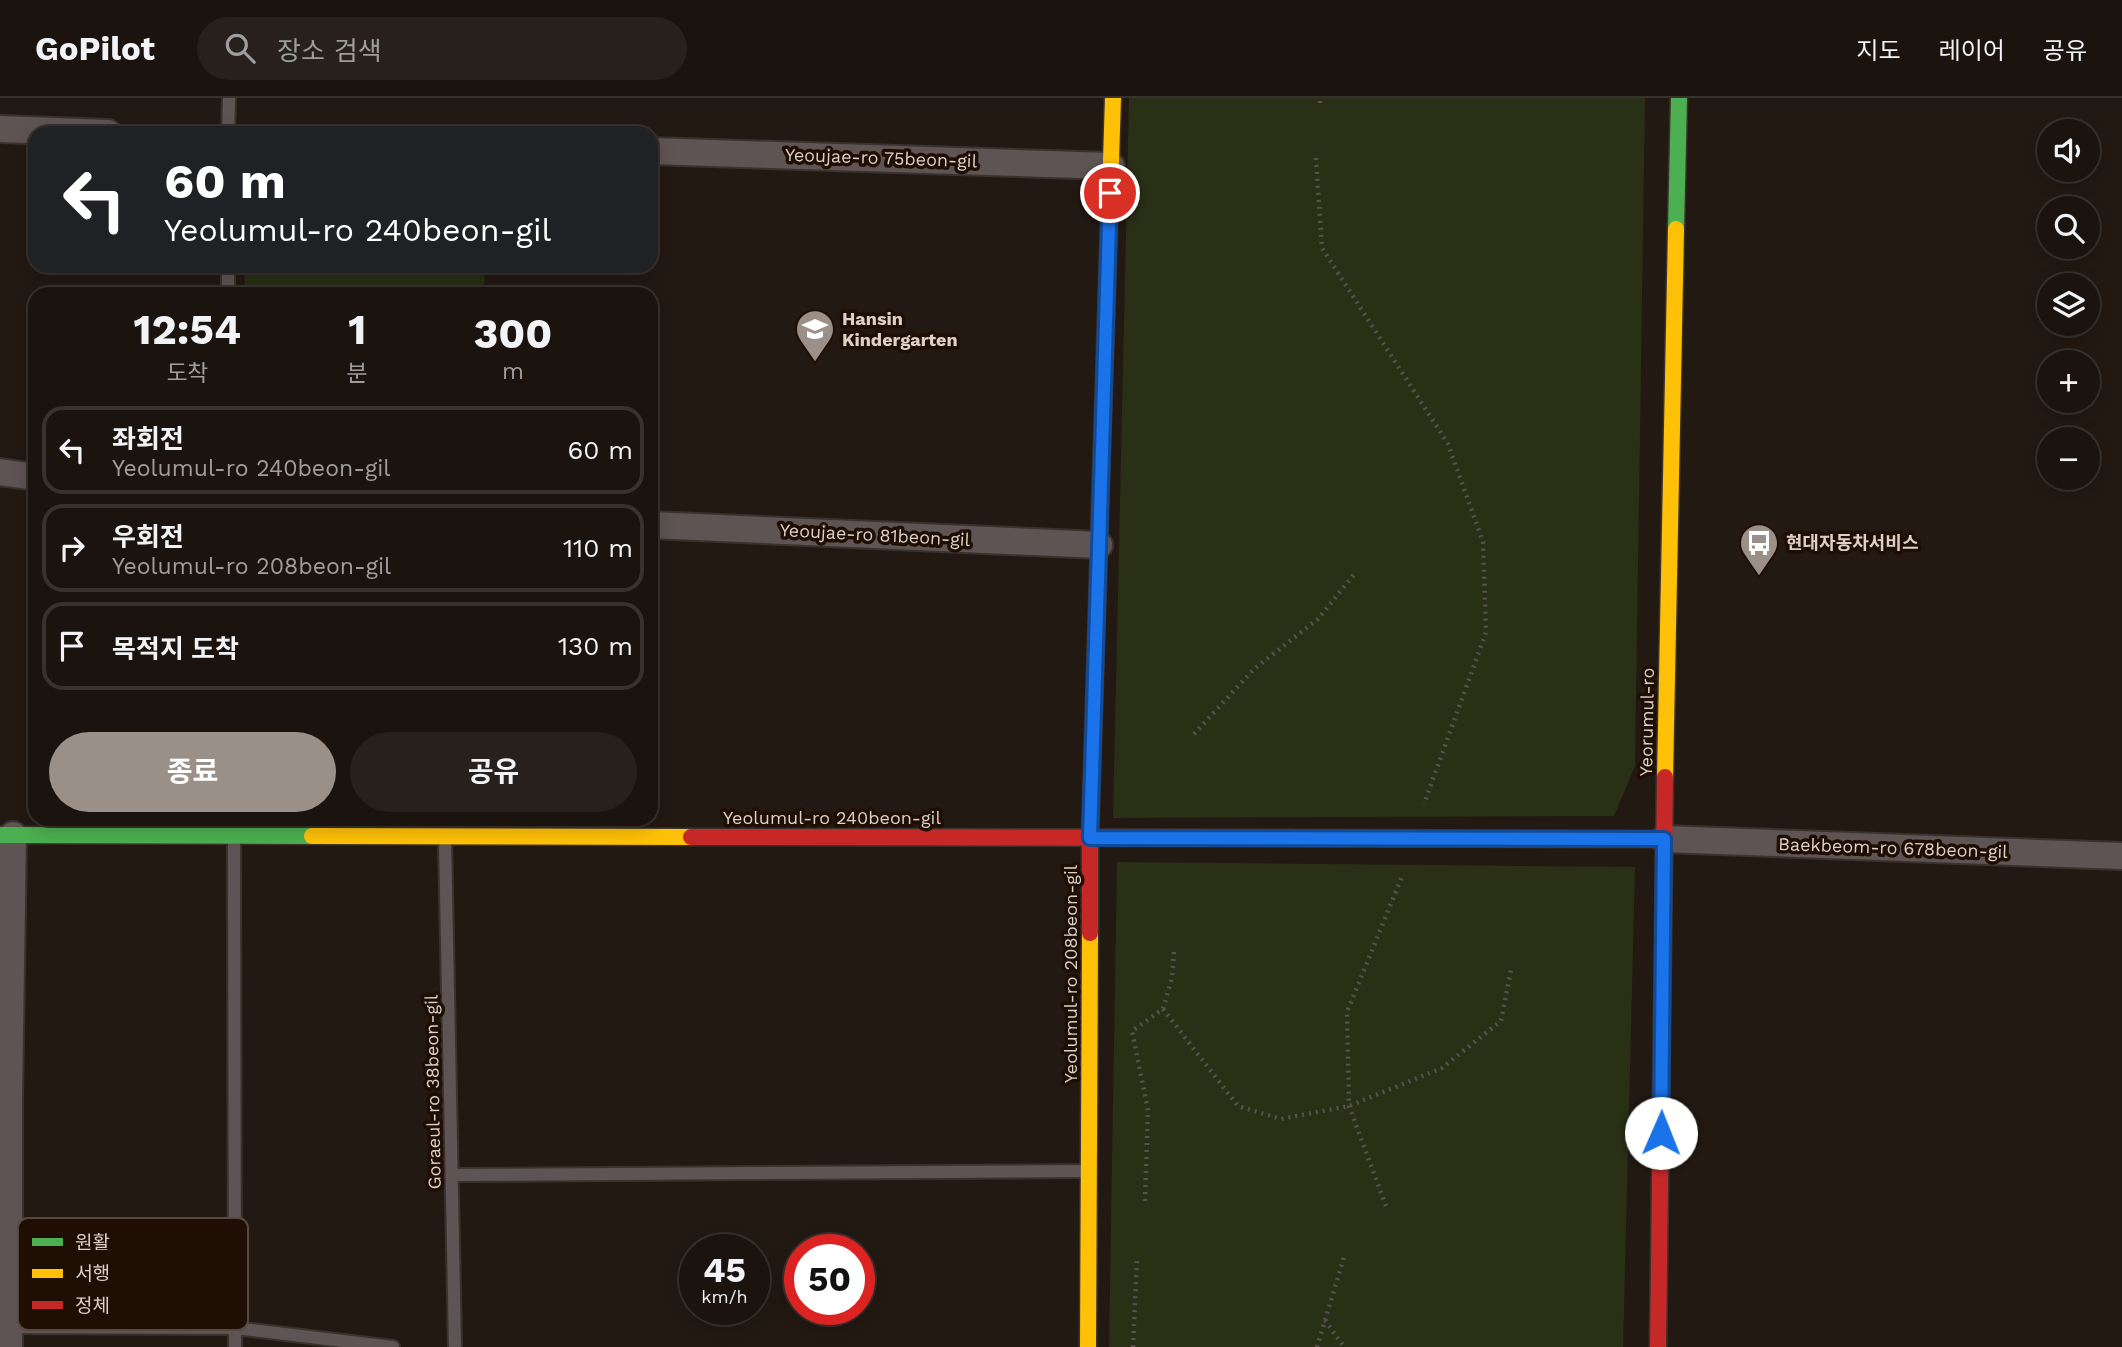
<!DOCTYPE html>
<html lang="ko">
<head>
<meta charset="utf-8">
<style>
	:root { --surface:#1a130e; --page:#27201c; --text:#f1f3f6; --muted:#9f9e9e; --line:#38322e; --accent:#9b9088 }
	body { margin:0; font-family:"Work Sans","Noto Sans KR",sans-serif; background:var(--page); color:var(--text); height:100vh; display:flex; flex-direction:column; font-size:26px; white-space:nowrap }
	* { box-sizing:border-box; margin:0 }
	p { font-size:23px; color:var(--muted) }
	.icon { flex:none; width:38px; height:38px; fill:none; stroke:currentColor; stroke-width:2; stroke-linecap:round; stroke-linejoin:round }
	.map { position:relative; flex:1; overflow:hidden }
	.details { position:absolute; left:28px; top:189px; width:630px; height:539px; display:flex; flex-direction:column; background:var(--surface); border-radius:21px; box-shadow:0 4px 18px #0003,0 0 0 2px var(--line) }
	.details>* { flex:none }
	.banner { position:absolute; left:28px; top:28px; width:630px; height:147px; border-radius:21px; box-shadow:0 4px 18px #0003,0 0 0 2px var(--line); background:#202124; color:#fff; overflow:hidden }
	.fabs { position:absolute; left:2037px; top:21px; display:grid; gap:14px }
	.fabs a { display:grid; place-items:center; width:63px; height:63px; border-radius:50%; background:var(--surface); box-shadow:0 4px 18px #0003,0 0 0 2px var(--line); font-size:35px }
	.speed { position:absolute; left:679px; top:1136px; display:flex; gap:14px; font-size:35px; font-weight:700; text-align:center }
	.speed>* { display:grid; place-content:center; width:91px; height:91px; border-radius:50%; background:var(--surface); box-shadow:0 4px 18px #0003,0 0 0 2px var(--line); line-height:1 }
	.speed small { font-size:18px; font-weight:400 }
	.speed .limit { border:10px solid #d22; background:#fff; color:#111 }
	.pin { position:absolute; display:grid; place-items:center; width:60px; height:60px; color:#fff; margin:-30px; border:4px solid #fff; border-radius:50%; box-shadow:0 2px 7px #0007 }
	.me { position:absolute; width:77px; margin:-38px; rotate:1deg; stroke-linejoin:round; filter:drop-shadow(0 0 5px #0008) }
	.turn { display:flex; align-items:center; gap:24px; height:147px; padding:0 21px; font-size:32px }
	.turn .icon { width:91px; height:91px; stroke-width:2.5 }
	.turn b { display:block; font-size:49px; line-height:60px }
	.eta { display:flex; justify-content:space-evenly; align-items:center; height:119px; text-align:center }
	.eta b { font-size:42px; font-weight:700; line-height:49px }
	.action { display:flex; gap:14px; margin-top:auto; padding:14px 21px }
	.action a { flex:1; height:80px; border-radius:42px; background:var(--accent); color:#fff; font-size:28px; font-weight:700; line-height:80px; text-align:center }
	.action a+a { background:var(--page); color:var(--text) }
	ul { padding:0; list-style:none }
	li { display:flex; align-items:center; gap:21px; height:88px; margin:0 14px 10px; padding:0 7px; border:4px solid var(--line); border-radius:21px }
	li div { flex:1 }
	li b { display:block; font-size:26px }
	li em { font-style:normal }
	header { display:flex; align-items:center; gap:42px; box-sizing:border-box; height:98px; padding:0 35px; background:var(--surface); border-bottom:2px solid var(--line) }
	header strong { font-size:33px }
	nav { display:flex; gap:38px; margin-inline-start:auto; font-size:24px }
	.search { width:490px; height:63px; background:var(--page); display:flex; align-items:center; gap:18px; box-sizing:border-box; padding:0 24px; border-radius:38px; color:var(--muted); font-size:26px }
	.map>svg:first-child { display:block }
	.green { fill:#293016 }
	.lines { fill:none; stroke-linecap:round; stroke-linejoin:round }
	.lane-casing { stroke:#3a332d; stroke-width:16 }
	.street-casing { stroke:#3a332d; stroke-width:30 }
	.fast-casing { stroke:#3a332d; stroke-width:19 }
	.slow-casing { stroke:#3a332d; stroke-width:19 }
	.jam-casing { stroke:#3a332d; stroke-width:19 }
	.path { stroke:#58514f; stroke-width:4.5; stroke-dasharray:2 5; stroke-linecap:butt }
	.lane { stroke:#5e5453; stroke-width:12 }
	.street { stroke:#5e5453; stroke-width:26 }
	.fast { stroke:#4caf50; stroke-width:16 }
	.slow { stroke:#ffc107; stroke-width:16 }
	.jam { stroke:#c62828; stroke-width:16 }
	.route-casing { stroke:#114b97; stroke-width:18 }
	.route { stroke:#1a73e8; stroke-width:12 }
	.labels { text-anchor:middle; stroke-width:7; stroke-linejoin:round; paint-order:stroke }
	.street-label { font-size:18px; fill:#dcd0c8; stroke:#1f0e04 }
	.poi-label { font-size:18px; font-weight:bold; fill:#dcd0c8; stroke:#1f0e04; text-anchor:start }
	.key { fill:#1f0e04; stroke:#58483f; stroke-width:2 }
	.key-label { font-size:19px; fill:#dcd0c8 }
</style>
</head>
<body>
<header>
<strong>GoPilot</strong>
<div class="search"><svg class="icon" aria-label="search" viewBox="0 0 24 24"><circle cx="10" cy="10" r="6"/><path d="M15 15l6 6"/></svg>장소 검색</div>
<nav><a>지도</a><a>레이어</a><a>공유</a></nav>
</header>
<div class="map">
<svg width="2122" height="1249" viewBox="0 0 2122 1249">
	<rect width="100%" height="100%" fill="#221912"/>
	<g class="green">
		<path d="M1129 0H1645L1635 668 1614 718 1113 720Z"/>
		<path d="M244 168H485L484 196H245Z"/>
		<path d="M1117 764 1635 769 1623 1249H1109Z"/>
	</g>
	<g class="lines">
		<defs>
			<g id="lane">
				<path d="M228 35 229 0"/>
				<path d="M228 168V196"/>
				<path d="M234 739 235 1249"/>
				<path d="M445 742 455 1249"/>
				<path d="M452 1077 1086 1073"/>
				<path d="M6 1229 235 1230 393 1249"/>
			</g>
			<g id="street">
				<path d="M0 31 108 35"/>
				<path d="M651 53 1111 68"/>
				<path d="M0 374 35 379"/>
				<path d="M651 427 1099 447"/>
				<path d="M1664 741 2122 758"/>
				<path d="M9 1249V1000L13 737"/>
			</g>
			<g id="fast">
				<path d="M1676 131 1679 0"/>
				<path d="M0 737 312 738"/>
			</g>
			<g id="slow">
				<path d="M1101 379 1113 0"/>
				<path d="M1665 679 1676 131"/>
				<path d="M312 738 691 739"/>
				<path d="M1290 740 1664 741"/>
				<path d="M1088 1249 1090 835"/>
			</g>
			<g id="jam">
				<path d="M691 739 1290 740"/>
				<path d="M1090 835V740L1101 379"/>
				<path d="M1658 1249 1665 679"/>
			</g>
		</defs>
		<use href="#lane" class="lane-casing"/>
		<use href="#street" class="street-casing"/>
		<use href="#fast" class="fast-casing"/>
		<use href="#slow" class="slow-casing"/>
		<use href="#jam" class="jam-casing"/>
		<g class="path">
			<path d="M1320 5V0"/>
			<path d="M1316 60 1322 150 1448 346 1483 444 1486 534 1424 706"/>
			<path d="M1194 636 1254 571 1318 521 1356 474"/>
			<path d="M1163 911 1238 1008 1281 1021 1349 1008 1442 970 1501 923 1511 872"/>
			<path d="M1145 1103 1148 1012 1132 933 1163 911 1172 880 1174 854"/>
			<path d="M1386 1108 1349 1008 1347 914 1403 776"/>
			<path d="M1325 1222 1344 1249"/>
			<path d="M1133 1249 1137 1161"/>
			<path d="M1317 1249 1344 1159"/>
		</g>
		<use href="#lane" class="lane"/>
		<use href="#street" class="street"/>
		<use href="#fast" class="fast"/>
		<use href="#slow" class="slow"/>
		<use href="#jam" class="jam"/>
	</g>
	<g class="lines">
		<defs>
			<path id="route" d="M1110 95 1090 740 1664 741 1661 1035"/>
		</defs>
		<use href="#route" class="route-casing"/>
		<use href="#route" class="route"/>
	</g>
	<defs>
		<symbol id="school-pin" viewBox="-11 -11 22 30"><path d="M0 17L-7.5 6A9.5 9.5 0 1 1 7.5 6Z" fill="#9b9088" stroke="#1f0e04"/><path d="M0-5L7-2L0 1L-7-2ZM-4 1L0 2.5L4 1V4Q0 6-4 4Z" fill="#fff"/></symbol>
		<symbol id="bus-pin" viewBox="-11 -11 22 30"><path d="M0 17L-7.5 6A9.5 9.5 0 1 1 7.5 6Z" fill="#9b9088" stroke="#1f0e04"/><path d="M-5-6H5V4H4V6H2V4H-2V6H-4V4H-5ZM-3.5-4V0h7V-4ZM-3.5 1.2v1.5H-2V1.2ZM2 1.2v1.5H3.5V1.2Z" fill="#fff"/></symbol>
	</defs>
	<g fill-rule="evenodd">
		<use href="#school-pin" x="793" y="209" width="44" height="60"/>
		<use href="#bus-pin" x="1737" y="423" width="44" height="60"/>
	</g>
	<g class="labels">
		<g class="street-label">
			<text transform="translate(881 60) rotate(2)" y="6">Yeoujae-ro 75beon-gil</text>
			<text transform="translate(875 437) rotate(3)" y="6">Yeoujae-ro 81beon-gil</text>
			<text transform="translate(1647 624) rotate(-89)" y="6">Yeorumul-ro</text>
			<text x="832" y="726">Yeolumul-ro 240beon-gil</text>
			<text transform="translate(1893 750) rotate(2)" y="6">Baekbeom-ro 678beon-gil</text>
			<text transform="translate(1071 876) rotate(-90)" y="6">Yeolumul-ro 208beon-gil</text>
			<text transform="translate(433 994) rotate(-91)" y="6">Goraeul-ro 38beon-gil</text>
		</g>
		<g class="poi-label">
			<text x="842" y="227">Hansin<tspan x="842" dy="21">Kindergarten</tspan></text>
			<text x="1786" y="451">현대자동차서비스</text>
		</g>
	</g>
	<rect x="18" y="1120" width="230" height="112" rx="10" class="key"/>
	<rect x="32" y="1140" width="31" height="8" fill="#4caf50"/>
	<rect x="32" y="1171" width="31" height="9" fill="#ffc107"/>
	<rect x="32" y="1203" width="31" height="8" fill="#c62828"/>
	<g class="key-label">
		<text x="75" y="1151">원활</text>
		<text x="75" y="1182">서행</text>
		<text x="75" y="1214">정체</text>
	</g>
</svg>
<div class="fabs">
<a><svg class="icon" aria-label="sound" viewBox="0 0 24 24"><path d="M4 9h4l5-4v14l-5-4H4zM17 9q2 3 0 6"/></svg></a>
<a><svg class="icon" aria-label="search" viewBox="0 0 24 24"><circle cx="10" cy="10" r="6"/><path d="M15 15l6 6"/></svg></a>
<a><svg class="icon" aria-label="layers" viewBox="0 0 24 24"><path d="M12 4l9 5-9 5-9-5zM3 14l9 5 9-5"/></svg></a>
<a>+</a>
<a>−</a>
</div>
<div class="speed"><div>45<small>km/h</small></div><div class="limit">50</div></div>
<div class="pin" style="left:1110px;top:95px;background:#d93025"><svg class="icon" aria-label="arrive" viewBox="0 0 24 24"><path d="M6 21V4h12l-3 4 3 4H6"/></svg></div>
<svg class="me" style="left:1661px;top:1035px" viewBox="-20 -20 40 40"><circle r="19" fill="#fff"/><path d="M0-13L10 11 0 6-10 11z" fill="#1a73e8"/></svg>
<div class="banner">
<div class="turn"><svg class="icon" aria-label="left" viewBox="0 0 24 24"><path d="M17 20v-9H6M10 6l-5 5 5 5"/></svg><div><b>60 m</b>Yeolumul-ro 240beon-gil</div></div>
</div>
<section class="details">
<div class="eta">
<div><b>12:54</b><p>도착</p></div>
<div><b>1</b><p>분</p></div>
<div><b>300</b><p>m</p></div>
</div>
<ul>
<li><svg class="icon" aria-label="left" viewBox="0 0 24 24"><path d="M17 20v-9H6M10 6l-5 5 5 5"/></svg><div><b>좌회전</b><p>Yeolumul-ro 240beon-gil</p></div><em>60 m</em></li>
<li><svg class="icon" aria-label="right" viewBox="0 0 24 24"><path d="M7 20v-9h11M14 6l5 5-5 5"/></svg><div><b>우회전</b><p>Yeolumul-ro 208beon-gil</p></div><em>110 m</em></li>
<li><svg class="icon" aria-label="arrive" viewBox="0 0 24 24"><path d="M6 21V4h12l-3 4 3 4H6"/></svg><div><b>목적지 도착</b></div><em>130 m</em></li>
</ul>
<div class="action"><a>종료</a><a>공유</a></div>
</section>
</div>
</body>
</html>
